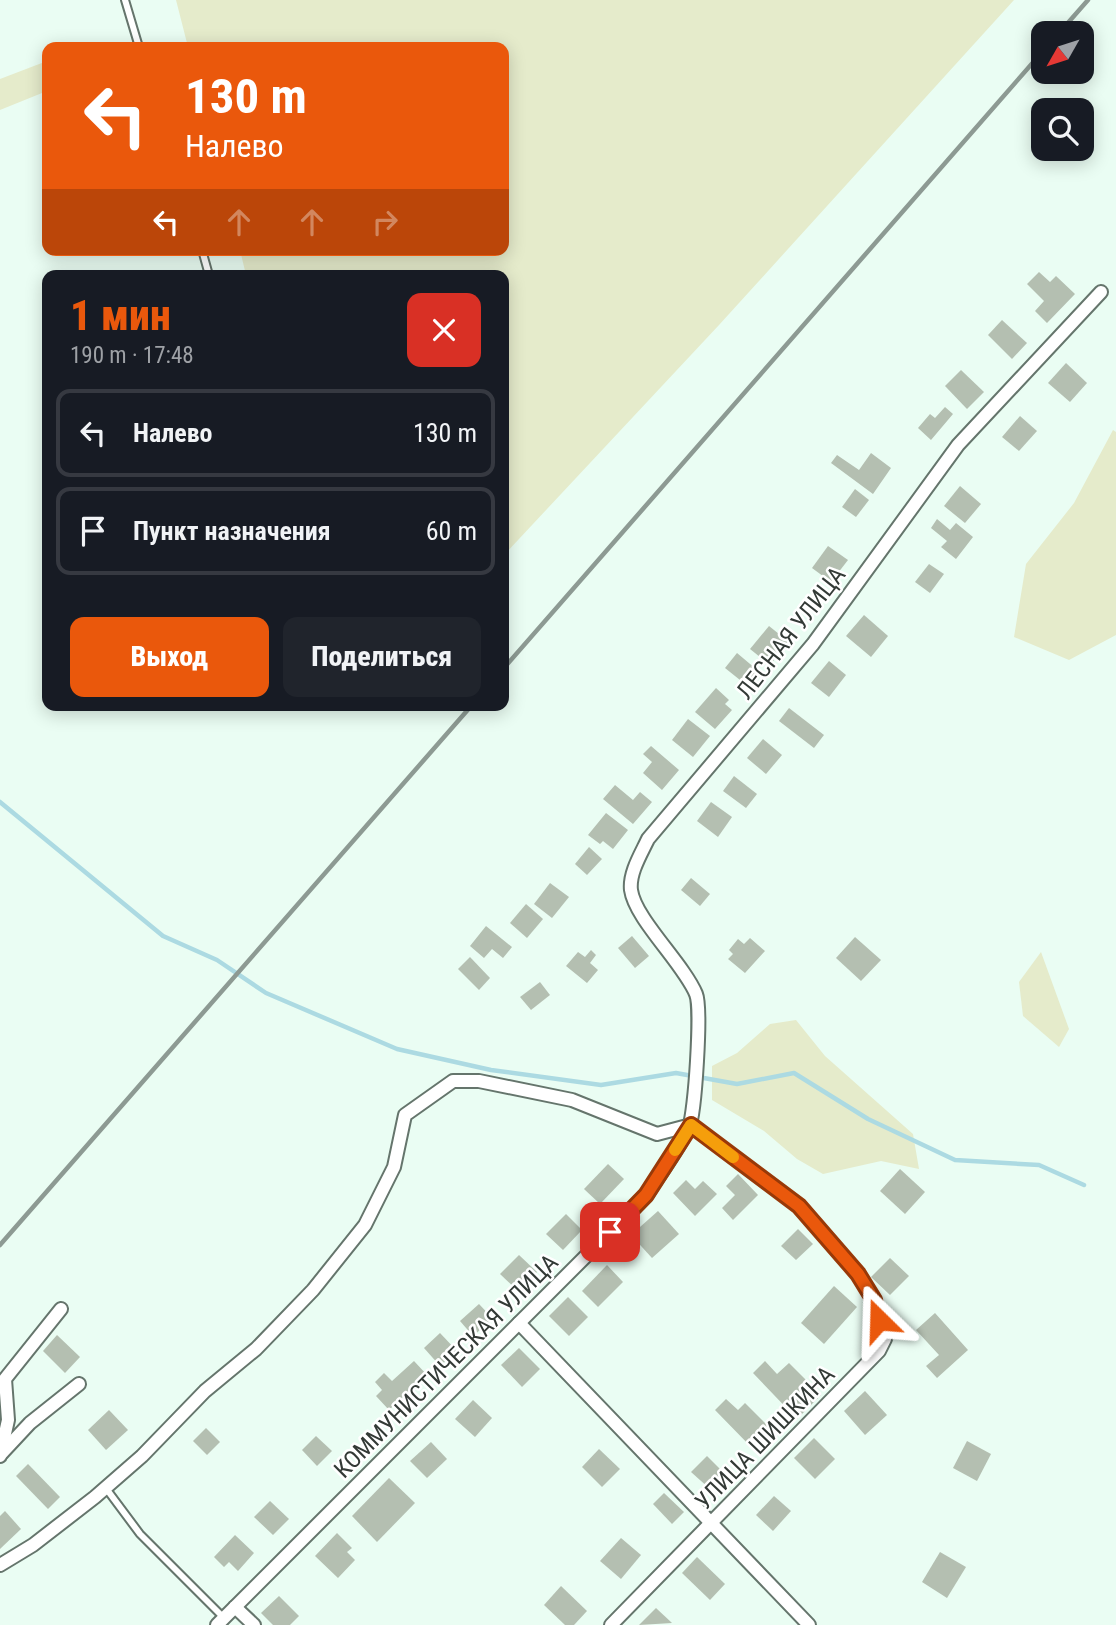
<!DOCTYPE html>
<html lang="ru">
<head>
<meta charset="utf-8">
<style>
	:root { --surface:#171b24; --page:#20242c; --text:#f1f3f6; --muted:#9ea1a6; --line:#363941; --accent:#ea580c }
	body { margin:0; font-family:"Roboto Condensed",sans-serif; background:var(--page); color:var(--text); height:100vh; display:flex; flex-direction:column; font-size:26px; white-space:nowrap }
	* { box-sizing:border-box; margin:0 }
	p { font-size:23px; color:var(--muted) }
	.icon { flex:none; width:38px; height:38px; fill:none; stroke:currentColor; stroke-width:2; stroke-linecap:round; stroke-linejoin:round }
	.map { position:relative; flex:1; overflow:hidden }
	.details { position:absolute; left:42px; top:270px; width:467px; height:441px; display:flex; flex-direction:column; background:var(--surface); border-radius:14px; box-shadow:0 4px 18px #0003 }
	.details>* { flex:none }
	.banner { position:absolute; left:42px; top:42px; width:467px; height:214px; border-radius:14px; box-shadow:0 4px 18px #0003; background:#ea580c; color:#fff; overflow:hidden }
	.needle { width:46px; rotate:231deg }
	.tools { position:absolute; left:1031px; top:21px; display:grid; gap:14px }
	.tools a { display:grid; place-items:center; width:63px; height:63px; border-radius:14px; background:var(--surface); box-shadow:0 4px 18px #0003; font-size:35px }
	.pin { position:absolute; display:grid; place-items:center; width:60px; height:60px; color:#fff; margin:-30px; border-radius:14px; box-shadow:0 4px 10px #0006 }
	.me { position:absolute; width:77px; margin:-38px; rotate:338deg; stroke-linejoin:round; filter:drop-shadow(0 0 5px #0008) }
	.turn { display:flex; align-items:center; gap:24px; height:147px; padding:0 28px; font-size:32px }
	.turn .icon { width:91px; height:91px; stroke-width:2.5 }
	.turn b { display:block; font-size:49px; line-height:60px }
	.lanes { display:flex; align-items:center; height:66px; padding:0 28px; background:#0003; justify-content:center; gap:35px; direction:ltr }
	.lanes .off { opacity:.35 }
	.round { display:grid; place-items:center; flex:none; width:74px; height:74px; border-radius:14px; background:var(--page) }
	.overview { display:flex; align-items:center; justify-content:space-between; height:119px; padding:0 28px }
	h1 { font-size:42px; font-weight:800; line-height:52px; color:var(--accent) }
	.action { display:flex; gap:14px; margin-top:auto; padding:14px 28px }
	.action a { flex:1; height:80px; border-radius:14px; background:var(--accent); color:#fff; font-size:28px; font-weight:800; line-height:80px; text-align:center }
	.action a+a { background:var(--page); color:var(--text) }
	ul { padding:0; list-style:none }
	li { display:flex; align-items:center; gap:21px; height:88px; margin:0 14px 10px; padding:0 14px; border:4px solid var(--line); border-radius:14px }
	li div { flex:1 }
	li b { display:block; font-size:26px }
	li em { font-style:normal }
	.map>svg:first-child { display:block }
	.green { fill:#e5ebcb }
	.lines { fill:none; stroke-linecap:round; stroke-linejoin:round }
	.stream { stroke:#acdae2; stroke-width:4.5 }
	.building { fill:#b4bfb1 }
	.service-casing { stroke:#65756c; stroke-width:10 }
	.minor-casing { stroke:#65756c; stroke-width:16 }
	.service { stroke:#fff; stroke-width:6 }
	.minor { stroke:#fff; stroke-width:12 }
	.rail { stroke:#8d9a93; stroke-width:4.5 }
	.route-casing { stroke:#983908; stroke-width:18 }
	.route { stroke:#ea580c; stroke-width:12 }
	.slow { stroke:#f59e0b; stroke-width:12 }
	.labels { text-anchor:middle; stroke-width:5; stroke-linejoin:round; paint-order:stroke }
	.street-label { font-size:24px; fill:#333a36; stroke:#fff }
</style>
</head>
<body>
<div class="map">
<svg width="1116" height="1625" viewBox="0 0 1116 1625">
	<rect width="100%" height="100%" fill="#eafdf3"/>
	<g class="green">
		<path d="M176 0H1014L719 325 504 555V275H246L240 250H504V47H188Z"/>
		<path d="M47 61V91L0 110V79Z"/>
		<path d="M1113 430 1116 432V635L1069 660 1014 637 1026 564 1074 503Z"/>
		<path d="M1041 952 1069 1029 1059 1047 1023 1016 1019 982Z"/>
		<path d="M796 1020 825 1056 913 1134 919 1169 881 1161 823 1174 797 1159 764 1131 712 1100V1066L737 1053 770 1024Z"/>
	</g>
	<g class="lines">
		<path class="stream" d="M0 802 163 936 217 960 266 993 397 1049 491 1070 601 1085 676 1073 737 1084 794 1073 868 1119 955 1160 1039 1165 1084 1185"/>
	</g>
	<g class="building">
		<path d="M1039 272 1050 282 1056 276 1075 294 1047 323 1035 311 1044 301 1027 284Z"/>
		<path d="M1002 320 1027 343 1012 359 988 335Z"/>
		<path d="M1066 363 1087 383 1070 402 1048 383Z"/>
		<path d="M961 370 984 392 967 409 945 386Z"/>
		<path d="M945 407 953 414 931 440 918 428 930 414 935 418Z"/>
		<path d="M1020 416 1037 431 1019 451 1002 437Z"/>
		<path d="M871 453 891 468 873 494 831 463 837 455 859 470Z"/>
		<path d="M960 486 981 504 965 523 944 506Z"/>
		<path d="M855 489 869 500 856 517 842 507Z"/>
		<path d="M937 519 950 530 956 523 973 537 956 559 941 547 947 541 931 528Z"/>
		<path d="M828 546 848 560 831 582 812 568Z"/>
		<path d="M929 564 944 574 930 593 915 582Z"/>
		<path d="M864 615 888 636 871 657 846 636Z"/>
		<path d="M769 626 789 642 770 665 750 649Z"/>
		<path d="M737 653 762 674 750 688 725 668Z"/>
		<path d="M829 661 846 675 829 697 811 683Z"/>
		<path d="M716 688 729 700 725 704 732 710 715 729 695 712Z"/>
		<path d="M789 708 824 735 814 748 779 721Z"/>
		<path d="M688 719 710 736 693 757 672 740Z"/>
		<path d="M763 739 782 755 766 774 747 758Z"/>
		<path d="M651 746 679 770 662 790 643 773 652 762 643 754Z"/>
		<path d="M734 776 757 794 746 808 723 791Z"/>
		<path d="M615 785 633 800 640 792 652 802 633 824 603 799Z"/>
		<path d="M711 802 732 817 718 837 697 821Z"/>
		<path d="M606 813 628 830 613 849 603 841 600 844 588 835Z"/>
		<path d="M589 847 602 859 587 875 575 864Z"/>
		<path d="M691 878 710 894 700 906 681 890Z"/>
		<path d="M550 883 569 897 552 918 534 904Z"/>
		<path d="M526 904 543 919 527 938 510 923Z"/>
		<path d="M486 926 512 947 503 958 492 949 484 958 470 946Z"/>
		<path d="M632 936 649 956 635 968 618 948Z"/>
		<path d="M855 937 881 960 861 981 836 958Z"/>
		<path d="M750 938 765 951 745 973 728 959 733 954 729 950 738 939 744 944Z"/>
		<path d="M591 950 596 955 590 963 598 970 587 983 566 966 578 952 585 957Z"/>
		<path d="M470 957 490 978 479 990 458 969Z"/>
		<path d="M540 982 550 995 531 1010 520 997Z"/>
		<path d="M608 1164 624 1179 600 1204 584 1189Z"/>
		<path d="M900 1169 925 1192 905 1214 880 1191Z"/>
		<path d="M738 1174 758 1195 733 1220 722 1208 735 1195 726 1186Z"/>
		<path d="M686 1180 695 1189 703 1181 717 1194 695 1216 673 1193Z"/>
		<path d="M658 1211 679 1234 652 1258 631 1235Z"/>
		<path d="M566 1214 582 1230 563 1250 546 1234Z"/>
		<path d="M798 1229 813 1244 796 1260 781 1246Z"/>
		<path d="M519 1255 537 1272 518 1291 500 1274Z"/>
		<path d="M890 1258 909 1276 890 1295 871 1277Z"/>
		<path d="M607 1265 623 1282 598 1307 582 1291Z"/>
		<path d="M834 1286 857 1307 824 1344 801 1323Z"/>
		<path d="M568 1297 588 1317 569 1336 549 1316Z"/>
		<path d="M479 1304 493 1319 473 1336 460 1321Z"/>
		<path d="M935 1313 968 1350 937 1378 926 1366 939 1355 916 1330Z"/>
		<path d="M440 1333 457 1351 440 1366 424 1348Z"/>
		<path d="M57 1335 80 1357 65 1373 43 1351Z"/>
		<path d="M519 1348 540 1369 522 1387 501 1365Z"/>
		<path d="M414 1361 427 1375 389 1410 376 1396 382 1390 375 1382 384 1373 392 1381Z"/>
		<path d="M765 1361 777 1374 789 1363 821 1395 797 1419 753 1373Z"/>
		<path d="M865 1391 887 1415 865 1435 844 1411Z"/>
		<path d="M726 1399 738 1410 745 1403 772 1430 753 1449 715 1410Z"/>
		<path d="M473 1400 492 1418 475 1437 455 1419Z"/>
		<path d="M109 1410 128 1430 106 1450 88 1430Z"/>
		<path d="M206 1428 220 1442 207 1455 193 1441Z"/>
		<path d="M316 1436 332 1451 317 1466 302 1450Z"/>
		<path d="M814 1438 835 1459 815 1479 794 1458Z"/>
		<path d="M967 1441 991 1454 977 1481 953 1468Z"/>
		<path d="M431 1442 447 1459 427 1478 410 1461Z"/>
		<path d="M599 1449 620 1469 602 1487 582 1467Z"/>
		<path d="M707 1456 725 1474 710 1489 691 1472Z"/>
		<path d="M28 1464 60 1497 48 1509 16 1476Z"/>
		<path d="M389 1478 415 1503 377 1542 352 1516Z"/>
		<path d="M664 1493 684 1512 672 1524 653 1504Z"/>
		<path d="M774 1496 791 1511 773 1531 756 1515Z"/>
		<path d="M270 1501 289 1519 273 1535 254 1517Z"/>
		<path d="M5 1511 21 1529 0 1549V1516Z"/>
		<path d="M337 1533 352 1548 347 1552 355 1560 338 1578 315 1556Z"/>
		<path d="M235 1535 254 1553 238 1571 229 1562 224 1567 214 1557Z"/>
		<path d="M621 1538 641 1555 621 1579 600 1561Z"/>
		<path d="M940 1552 966 1567 947 1598 922 1582Z"/>
		<path d="M697 1557 725 1584 710 1600 682 1573Z"/>
		<path d="M561 1586 587 1611 574 1625H565L544 1605Z"/>
		<path d="M279 1596 299 1616 290 1625H273L261 1613Z"/>
		<path d="M656 1608 672 1623 639 1625Z"/>
	</g>
	<g class="lines">
		<defs>
			<g id="service">
				<path d="M125 0 139 47"/>
				<path d="M202 250 209 275"/>
				<path d="M105 1487 140 1534 224 1618"/>
			</g>
			<g id="minor">
				<path d="M519 1323 809 1625"/>
				<path d="M2 1453 30 1423 79 1384"/>
				<path d="M0 1456 8 1420 5 1379 61 1309"/>
				<path d="M0 1565 33 1545 95 1497 142 1456 205 1391 256 1349 313 1290 365 1225 394 1167 405 1115 453 1081H479L572 1100 657 1134 691 1125"/>
				<path d="M235 1607 254 1625"/>
				<path d="M217 1625 646 1196C660 1173 678 1151 689 1127 695 1114 702 1008 696 994 683 963 635 919 631 890 629 873 641 854 648 839L813 644 958 445 1101 292"/>
				<path d="M611 1625 879 1351 885 1339 874 1300 858 1274 799 1206 691 1125"/>
			</g>
		</defs>
		<use href="#service" class="service-casing"/>
		<use href="#minor" class="minor-casing"/>
		<use href="#service" class="service"/>
		<use href="#minor" class="minor"/>
		<g class="rail">
			<path d="M1059 33 1088 0"/>
			<path d="M504 668 1043 51"/>
			<path d="M0 1245 472 705"/>
		</g>
	</g>
	<g class="lines">
		<defs>
			<path id="route" d="M610 1232 646 1195 691 1125 799 1206 858 1274 874 1300 879 1320"/>
		</defs>
		<use href="#route" class="route-casing"/>
		<use href="#route" class="route"/>
		<path class="slow" d="M675 1150 691 1125 733 1157"/>
	</g>
	<g class="labels">
		<g class="street-label">
			<text transform="translate(791 633) rotate(-52)" y="8">ЛЕСНАЯ УЛИЦА</text>
			<text transform="translate(446 1366) rotate(-45)" y="8">КОММУНИСТИЧЕСКАЯ УЛИЦА</text>
			<text transform="translate(765 1438) rotate(-46)" y="8">УЛИЦА ШИШКИНА</text>
		</g>
	</g>
</svg>
<div class="tools">
<a><svg class="needle" viewBox="-14 -14 28 28"><path d="M0-13l5 13h-10z" fill="#e53935"/><path d="M0 13l5-13h-10z" fill="#9ea1a6"/></svg></a>
<a><svg class="icon" aria-label="search" viewBox="0 0 24 24"><circle cx="10" cy="10" r="6"/><path d="M15 15l6 6"/></svg></a>
</div>
<div class="pin" style="left:610px;top:1232px;background:#d93025"><svg class="icon" aria-label="arrive" viewBox="0 0 24 24"><path d="M6 21V4h12l-3 4 3 4H6"/></svg></div>
<svg class="me" style="left:879px;top:1320px" viewBox="-20 -20 40 40"><path d="M0-17L14 15 0 8-14 15z" fill="#ea580c" stroke="#fff" stroke-width="4"/></svg>
<div class="banner">
<div class="turn"><svg class="icon" aria-label="left" viewBox="0 0 24 24"><path d="M17 20v-9H6M10 6l-5 5 5 5"/></svg><div><b>130 m</b>Налево</div></div>
<div class="lanes"><svg class="icon" aria-label="left" viewBox="0 0 24 24"><path d="M17 20v-9H6M10 6l-5 5 5 5"/></svg><svg class="icon off" aria-label="ahead" viewBox="0 0 24 24"><path d="M12 20V5M6 11l6-6 6 6"/></svg><svg class="icon off" aria-label="ahead" viewBox="0 0 24 24"><path d="M12 20V5M6 11l6-6 6 6"/></svg><svg class="icon off" aria-label="right" viewBox="0 0 24 24"><path d="M7 20v-9h11M14 6l5 5-5 5"/></svg></div>
</div>
<section class="details">
<div class="overview"><div><h1>1 мин</h1><p>190 m · 17:48</p></div><a class="round" style="background:#d93025;color:#fff"><svg class="icon" aria-label="close" viewBox="0 0 24 24"><path d="M6 6l12 12M18 6L6 18"/></svg></a></div>
<ul>
<li><svg class="icon" aria-label="left" viewBox="0 0 24 24"><path d="M17 20v-9H6M10 6l-5 5 5 5"/></svg><div><b>Налево</b></div><em>130 m</em></li>
<li><svg class="icon" aria-label="arrive" viewBox="0 0 24 24"><path d="M6 21V4h12l-3 4 3 4H6"/></svg><div><b>Пункт назначения</b></div><em>60 m</em></li>
</ul>
<div class="action"><a>Выход</a><a>Поделиться</a></div>
</section>
</div>
</body>
</html>
